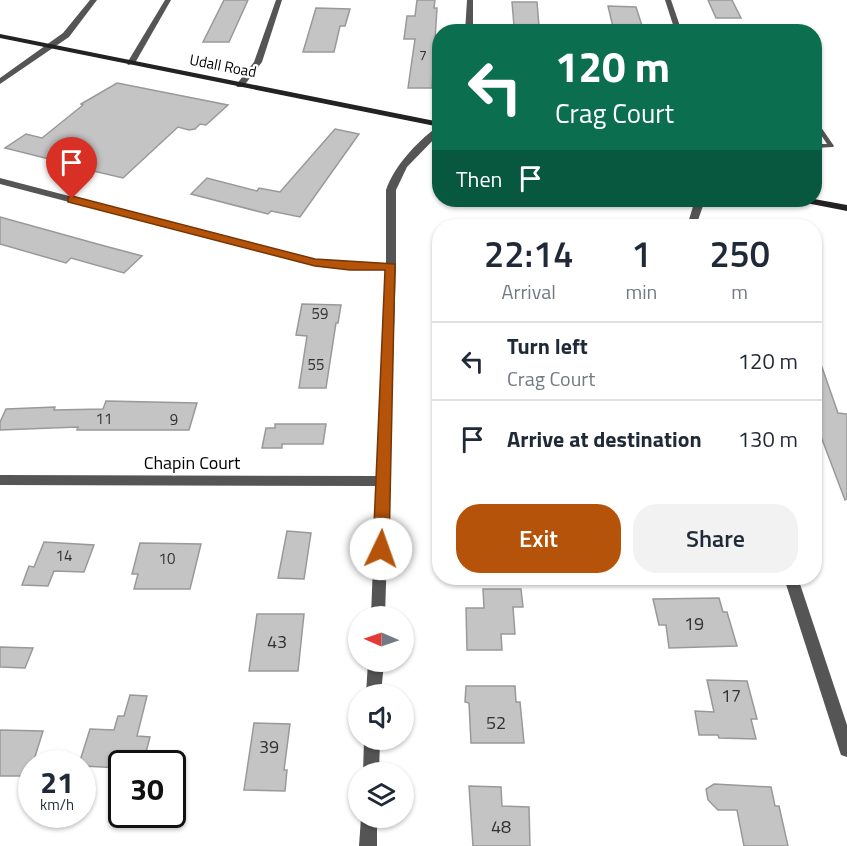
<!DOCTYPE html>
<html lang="en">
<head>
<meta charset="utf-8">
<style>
	:root { --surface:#fff; --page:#f2f2f3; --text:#1f2937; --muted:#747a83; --line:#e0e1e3; --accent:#b45309 }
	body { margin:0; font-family:"Titillium Web",sans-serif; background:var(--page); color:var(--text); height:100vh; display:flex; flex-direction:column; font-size:22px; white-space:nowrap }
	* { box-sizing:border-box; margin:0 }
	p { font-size:20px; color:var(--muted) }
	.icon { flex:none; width:33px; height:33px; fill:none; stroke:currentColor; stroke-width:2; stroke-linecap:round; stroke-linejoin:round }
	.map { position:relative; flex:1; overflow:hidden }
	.details { position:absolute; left:432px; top:219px; width:390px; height:366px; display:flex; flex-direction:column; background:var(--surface); border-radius:24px; box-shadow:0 2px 4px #0004 }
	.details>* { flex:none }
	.banner { position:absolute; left:432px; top:24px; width:390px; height:183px; border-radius:24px; box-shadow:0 2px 4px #0004; background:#0b6e4f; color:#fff; overflow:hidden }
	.needle { width:39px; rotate:272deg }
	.controls { position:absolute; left:348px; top:606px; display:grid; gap:12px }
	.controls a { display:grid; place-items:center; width:66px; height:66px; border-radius:50%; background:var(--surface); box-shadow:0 2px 4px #0004; font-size:30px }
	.speed { position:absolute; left:18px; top:750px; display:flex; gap:12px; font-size:30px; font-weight:700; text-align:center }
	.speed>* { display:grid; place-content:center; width:78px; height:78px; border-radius:50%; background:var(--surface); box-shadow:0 2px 4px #0004; line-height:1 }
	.speed small { font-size:15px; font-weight:400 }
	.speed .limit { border:3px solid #111; border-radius:9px; background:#fff; color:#111 }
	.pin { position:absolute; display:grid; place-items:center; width:51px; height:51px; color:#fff; margin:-62px -26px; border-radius:50% 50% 50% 0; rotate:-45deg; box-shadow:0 0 6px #0007 }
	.pin .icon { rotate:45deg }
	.me { position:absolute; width:66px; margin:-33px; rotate:3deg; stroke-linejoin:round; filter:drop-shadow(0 0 4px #0008) }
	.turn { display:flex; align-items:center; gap:21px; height:126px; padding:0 24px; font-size:27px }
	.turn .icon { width:78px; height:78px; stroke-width:2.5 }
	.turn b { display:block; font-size:42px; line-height:51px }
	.then { display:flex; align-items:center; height:57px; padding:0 24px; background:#0003; gap:12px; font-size:22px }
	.eta { display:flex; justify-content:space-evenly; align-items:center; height:102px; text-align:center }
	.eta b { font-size:36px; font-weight:600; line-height:42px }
	.button { display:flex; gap:12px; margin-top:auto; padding:12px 24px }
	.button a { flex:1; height:69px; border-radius:24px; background:var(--accent); color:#fff; font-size:24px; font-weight:600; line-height:69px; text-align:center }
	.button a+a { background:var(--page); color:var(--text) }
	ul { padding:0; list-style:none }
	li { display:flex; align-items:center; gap:18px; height:78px; padding:0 24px; border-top:2px solid var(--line) }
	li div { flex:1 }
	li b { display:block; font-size:22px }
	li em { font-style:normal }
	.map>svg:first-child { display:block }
	.building { fill:#c4c4c4; stroke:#999; stroke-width:1.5 }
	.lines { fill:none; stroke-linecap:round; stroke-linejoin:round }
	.lane { fill:#555; fill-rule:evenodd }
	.street { fill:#555; fill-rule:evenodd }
	.secondary { fill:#222; fill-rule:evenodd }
	.route { fill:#b45309; stroke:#753606; stroke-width:1.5 }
	.labels { text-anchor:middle; stroke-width:4.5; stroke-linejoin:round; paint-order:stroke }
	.far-number-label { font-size:14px; fill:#313131 }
	.far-street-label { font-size:15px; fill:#000; stroke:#fff }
	.number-label { font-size:15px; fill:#313131 }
	.street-label { font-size:18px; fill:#000; stroke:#fff }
	.near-number-label { font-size:18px; fill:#313131 }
</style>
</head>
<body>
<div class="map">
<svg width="847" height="846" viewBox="0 0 847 846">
	<rect width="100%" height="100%" fill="#fff"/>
	<g class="building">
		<path d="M224 0H248L229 42H203Z"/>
		<path d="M417 0H435L434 8H437L432 88H408L415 39H404L407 16H415Z"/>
		<path d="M708 0H732L741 18H716Z"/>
		<path d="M512 2H537L539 26H514Z"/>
		<path d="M608 6 636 7 644 32H622L620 27H613Z"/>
		<path d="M316 8 350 9 345 26H340L334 52H303Z"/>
		<path d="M117 83 228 105 206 125 200 124 195 129 189 130 178 127 123 178 59 163 61 162 5 148 26 134 42 138 83 105 81 104Z"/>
		<path d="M335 129 359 134 300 217 271 211 268 214 191 194 207 178 257 191 259 188 280 192Z"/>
		<path d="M0 217 101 245 142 256 124 273 71 258 66 263 0 244Z"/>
		<path d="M302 304 341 305 338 323H336L326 388H299L307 336 296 335Z"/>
		<path d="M817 353 838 413 847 414V499L845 500 817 426H814V354Z"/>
		<path d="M106 401 197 403 189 430H77L78 427 0 430V422L6 409 55 407 54 410 103 409Z"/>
		<path d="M275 424H326L323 444H282V448H262L266 428H275Z"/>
		<path d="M287 531 311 533 304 579 278 578Z"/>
		<path d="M44 542 94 545 84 572 54 571 48 586 22 585 29 566 34 567Z"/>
		<path d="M140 543 201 544 190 589H134L138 574H132Z"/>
		<path d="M483 589H521L523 607H513L515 634H501L502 650H467L466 608H484Z"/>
		<path d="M719 598 723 612H727L737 646 669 648 666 625H659L653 599Z"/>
		<path d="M257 614H304L298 671H249Z"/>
		<path d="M0 647 33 648 25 668 0 667Z"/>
		<path d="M707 680 747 681 757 719H751L756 739 719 738 718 735H699L695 711 714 712Z"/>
		<path d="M466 686H515L516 702H520L524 743H471L469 703 465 702Z"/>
		<path d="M130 695 147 696 137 736 150 737 143 764H122V768L82 766V764H79L90 729 114 730 118 716H124Z"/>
		<path d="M254 723 290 724 284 770H287L285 791 244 790Z"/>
		<path d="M0 730 43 731 29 776H0Z"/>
		<path d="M714 784 771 787 775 806H779L788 846H744L737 810H718L708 800 706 789Z"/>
		<path d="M469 786 501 787 502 806 529 807 530 846H473Z"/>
	</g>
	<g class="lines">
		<path class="lane" d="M814 117 834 146 833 147 814 148V144H827L814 124Z"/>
		<g class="street">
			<path d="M90 0H97L69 37 0 84V78L63 33Z"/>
			<path d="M165 0H171L135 63 128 65 127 63Z"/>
			<path d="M276 0H282L262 62 243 87H237L236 85 254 62Z"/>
			<path d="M467 0H473V32H465Z"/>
			<path d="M665 0H671L682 32 675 31Z"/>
			<path d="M437 127H440V133L407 167 396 190V267L385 616H371L376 486 0 485V475L377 476 386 270H350L315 266 0 184V178L315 260 350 264H386V190C395 165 416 143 437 127Z"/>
			<path d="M695 200H705L696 226H687Z"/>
			<path d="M784 578H798L847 725V757L841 755 839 749Z"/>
			<path d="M368 662H384L381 694H366Z"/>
			<path d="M364 740H380L379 772H363Z"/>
			<path d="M361 818H377V846H359Z"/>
		</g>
		<g class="secondary">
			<path d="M0 34 440 122V127L0 38Z"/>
			<path d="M814 199 847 205V211L806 203 801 200Z"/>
		</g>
	</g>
	<path class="route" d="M72 196 315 259 395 264 389 549 386 554 381 556 375 554 373 549 385 270H350L315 266 68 202V197Z"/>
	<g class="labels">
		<g class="far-number-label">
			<text x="423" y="60">7</text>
		</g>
		<g class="far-street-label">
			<text transform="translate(223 66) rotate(11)" y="5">Udall Road</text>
		</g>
		<g class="number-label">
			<text x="320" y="319">59</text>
			<text x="316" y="370">55</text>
			<text x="104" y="424">11</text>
			<text x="174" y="425">9</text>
			<text x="64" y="561">14</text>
			<text x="167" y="564">10</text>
		</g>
		<g class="street-label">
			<text x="192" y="469">Chapin Court</text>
		</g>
		<g class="near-number-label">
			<text x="694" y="630">19</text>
			<text x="277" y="648">43</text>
			<text x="731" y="702">17</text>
			<text x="496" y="729">52</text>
			<text x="269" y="753">39</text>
			<text x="501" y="833">48</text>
		</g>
	</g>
</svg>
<div class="controls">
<a><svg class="needle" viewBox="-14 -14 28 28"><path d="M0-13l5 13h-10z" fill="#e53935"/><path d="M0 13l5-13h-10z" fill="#747a83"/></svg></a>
<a><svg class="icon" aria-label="sound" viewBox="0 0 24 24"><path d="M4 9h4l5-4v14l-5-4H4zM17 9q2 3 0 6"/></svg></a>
<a><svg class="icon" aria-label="layers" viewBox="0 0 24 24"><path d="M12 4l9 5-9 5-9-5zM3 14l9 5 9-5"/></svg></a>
</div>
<div class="speed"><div>21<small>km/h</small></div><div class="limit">30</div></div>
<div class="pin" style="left:72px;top:199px;background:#d93025"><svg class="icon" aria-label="arrive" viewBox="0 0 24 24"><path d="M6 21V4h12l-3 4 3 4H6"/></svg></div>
<svg class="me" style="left:381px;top:549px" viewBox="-20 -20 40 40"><circle r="19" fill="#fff"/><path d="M0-13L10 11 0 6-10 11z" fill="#b45309"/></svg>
<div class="banner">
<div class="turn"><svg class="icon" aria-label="left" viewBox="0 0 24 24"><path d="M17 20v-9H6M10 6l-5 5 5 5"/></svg><div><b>120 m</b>Crag Court</div></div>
<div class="then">Then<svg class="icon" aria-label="arrive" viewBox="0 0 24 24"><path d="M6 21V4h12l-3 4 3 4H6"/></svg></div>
</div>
<section class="details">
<div class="eta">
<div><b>22:14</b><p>Arrival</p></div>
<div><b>1</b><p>min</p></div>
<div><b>250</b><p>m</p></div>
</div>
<ul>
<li><svg class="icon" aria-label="left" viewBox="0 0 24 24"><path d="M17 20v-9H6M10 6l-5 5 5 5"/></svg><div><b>Turn left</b><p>Crag Court</p></div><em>120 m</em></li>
<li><svg class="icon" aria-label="arrive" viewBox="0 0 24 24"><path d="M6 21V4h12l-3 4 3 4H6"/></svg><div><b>Arrive at destination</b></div><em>130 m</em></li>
</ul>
<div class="button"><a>Exit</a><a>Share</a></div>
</section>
</div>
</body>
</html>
